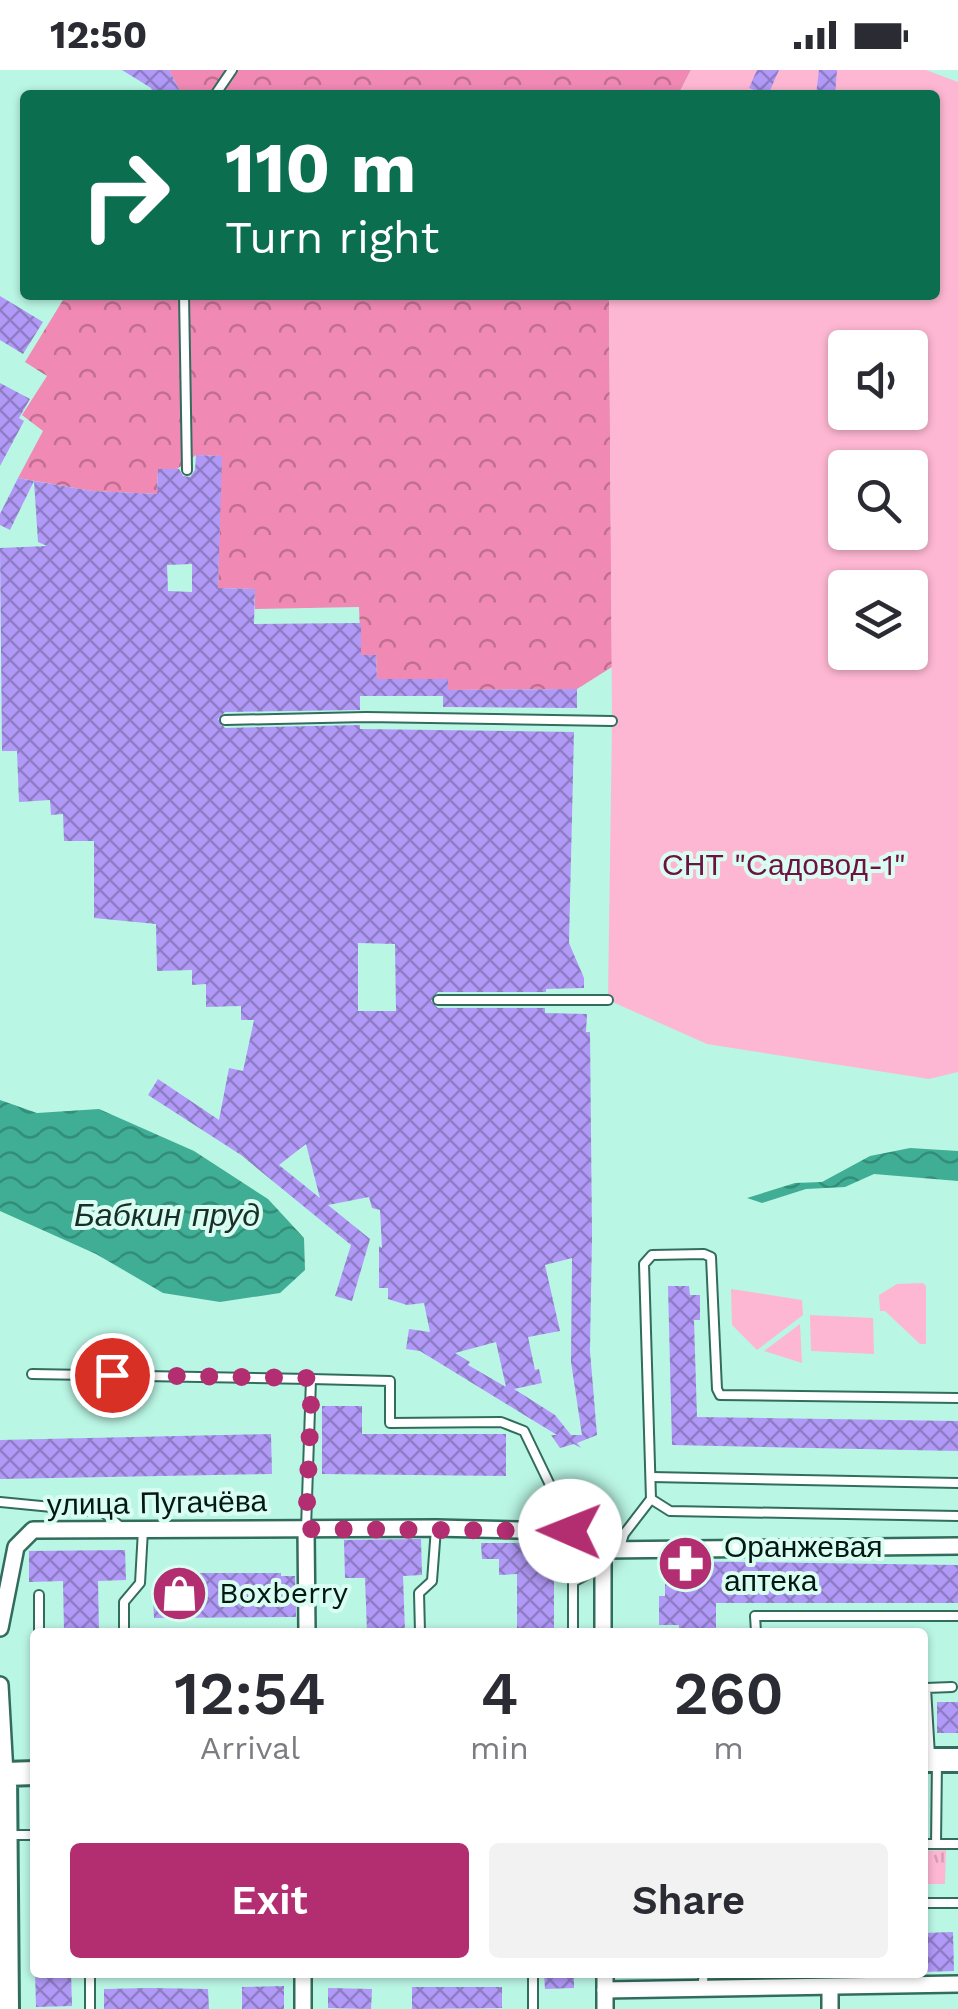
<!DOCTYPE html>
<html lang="en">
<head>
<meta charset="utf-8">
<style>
	:root { --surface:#fff; --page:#f2f2f3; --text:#2b2b33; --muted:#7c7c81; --accent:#b32d71 }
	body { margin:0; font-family:"Work Sans",sans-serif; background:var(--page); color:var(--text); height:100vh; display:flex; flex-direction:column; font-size:38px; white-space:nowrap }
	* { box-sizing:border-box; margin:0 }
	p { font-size:32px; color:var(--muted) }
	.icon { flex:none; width:55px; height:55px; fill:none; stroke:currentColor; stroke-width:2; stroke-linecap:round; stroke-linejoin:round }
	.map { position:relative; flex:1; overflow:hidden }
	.side { position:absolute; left:30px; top:1558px; width:898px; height:350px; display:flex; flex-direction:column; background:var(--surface); border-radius:10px; box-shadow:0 2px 8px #0004 }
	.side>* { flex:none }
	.top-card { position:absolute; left:20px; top:20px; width:920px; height:210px; border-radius:10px; box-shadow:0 2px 8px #0004; background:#0b6e4f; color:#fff; overflow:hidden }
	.controls { position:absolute; left:828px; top:260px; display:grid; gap:20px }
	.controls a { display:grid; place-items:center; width:100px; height:100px; border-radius:10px; background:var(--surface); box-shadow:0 2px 8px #0004; font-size:50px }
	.pin { position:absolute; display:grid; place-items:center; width:85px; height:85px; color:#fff; margin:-42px; border:5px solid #fff; border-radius:50%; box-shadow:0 2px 10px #0007 }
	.me { position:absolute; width:110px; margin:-55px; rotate:271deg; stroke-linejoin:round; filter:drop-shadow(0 0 8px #0008) }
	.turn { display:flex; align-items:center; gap:35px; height:210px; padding:0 40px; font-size:45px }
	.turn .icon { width:130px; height:130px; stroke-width:2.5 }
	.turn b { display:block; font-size:70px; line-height:85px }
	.eta { display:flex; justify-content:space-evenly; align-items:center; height:170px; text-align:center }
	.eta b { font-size:60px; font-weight:600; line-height:70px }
	.action { display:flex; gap:20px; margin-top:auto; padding:20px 40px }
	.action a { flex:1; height:115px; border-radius:10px; background:var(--accent); color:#fff; font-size:40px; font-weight:600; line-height:115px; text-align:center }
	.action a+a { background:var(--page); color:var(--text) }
	.status { display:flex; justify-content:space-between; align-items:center; height:70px; padding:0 50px; background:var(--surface); direction:ltr }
	.status svg { height:28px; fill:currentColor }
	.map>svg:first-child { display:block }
	.grass { fill:url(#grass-tufts) }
	.forest { fill:url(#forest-crowns) }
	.green { fill:#feb7d2; fill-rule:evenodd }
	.water { fill:url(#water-waves) }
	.building { fill:url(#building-cross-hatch); fill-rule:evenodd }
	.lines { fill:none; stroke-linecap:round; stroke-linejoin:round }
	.lane-casing { stroke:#326c5d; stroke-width:12 }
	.street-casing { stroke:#326c5d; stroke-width:20 }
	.secondary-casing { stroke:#326c5d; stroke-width:28 }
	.lane { stroke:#fff; stroke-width:8 }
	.street { stroke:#fff; stroke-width:15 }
	.secondary { stroke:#fff; stroke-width:22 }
	.route { stroke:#b32d71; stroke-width:18; stroke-dasharray:0 32.4 }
	.labels { text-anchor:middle; stroke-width:8; stroke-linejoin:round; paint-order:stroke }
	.park-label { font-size:30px; fill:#6e1242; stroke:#dafdf2 }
	.street-label { font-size:30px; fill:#021913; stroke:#dafdf2 }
	.poi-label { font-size:30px; fill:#021913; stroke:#dafdf2; text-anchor:start }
	.water-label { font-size:32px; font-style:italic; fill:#172f28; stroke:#dafdf2 }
</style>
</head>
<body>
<div class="status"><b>12:50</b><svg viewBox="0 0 49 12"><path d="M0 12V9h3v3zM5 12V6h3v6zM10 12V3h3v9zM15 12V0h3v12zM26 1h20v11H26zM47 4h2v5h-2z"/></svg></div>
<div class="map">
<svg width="958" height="1939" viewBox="0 0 958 1939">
	<defs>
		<pattern id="grass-tufts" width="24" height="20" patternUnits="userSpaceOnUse" patternTransform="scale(2.5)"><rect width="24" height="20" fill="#feb7d2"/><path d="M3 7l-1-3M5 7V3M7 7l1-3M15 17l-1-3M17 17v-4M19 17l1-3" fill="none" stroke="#d89db3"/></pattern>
		<pattern id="forest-crowns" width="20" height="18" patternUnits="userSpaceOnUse" patternTransform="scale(2.5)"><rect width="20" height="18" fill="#f089b4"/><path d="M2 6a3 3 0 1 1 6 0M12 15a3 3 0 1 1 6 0" fill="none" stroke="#c06f91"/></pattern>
		<pattern id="water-waves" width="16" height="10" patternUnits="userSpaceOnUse" patternTransform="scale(2.5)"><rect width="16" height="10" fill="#3fae94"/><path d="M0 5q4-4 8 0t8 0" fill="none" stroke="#338d78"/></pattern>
		<pattern id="building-cross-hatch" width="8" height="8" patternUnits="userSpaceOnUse" patternTransform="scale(2.5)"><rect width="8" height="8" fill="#b199f7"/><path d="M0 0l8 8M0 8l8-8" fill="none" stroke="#8e7cc7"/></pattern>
	</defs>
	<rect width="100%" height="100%" fill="#baf6e4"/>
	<path class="grass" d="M946 1780 945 1814H923V1781Z"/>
	<g class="forest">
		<path d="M169 0H691L678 25H182Z"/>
		<path d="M66 225H609L612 597 577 619 448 620 447 609H377L376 585H361L359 537 255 539V519L218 518 221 386 196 385 177 399H158L157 424 92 421 18 408 43 361 22 345 47 306 25 292Z"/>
	</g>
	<g class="green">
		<path d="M691 0H926L958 12V1002L929 1009 707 974 608 930 612 651 609 225H935V25H678ZM845 278H910V342H845ZM845 398H910V462H845ZM845 518H910V582H845Z"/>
		<path d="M897 1214 923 1213 926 1216V1274H920L885 1241H880L879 1225Z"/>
		<path d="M731 1219 802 1230 803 1245 757 1280 732 1255Z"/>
		<path d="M810 1245 873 1248 874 1284 811 1281Z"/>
		<path d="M800 1254 802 1293 764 1281Z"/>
	</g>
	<g class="water">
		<path d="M0 1030 37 1043 99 1039 194 1081 268 1129 304 1168 305 1200 280 1223 220 1232 163 1223 96 1184 0 1141Z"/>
		<path d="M910 1078 958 1081V1111L874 1104 845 1117 806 1119 762 1133 747 1128 795 1113 822 1112 870 1086Z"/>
	</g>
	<g class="building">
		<path d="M122 0H169L182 25H154L151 18Z"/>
		<path d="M757 0H779L768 25 749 18Z"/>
		<path d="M819 0H837L835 25H816Z"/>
		<path d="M0 226 43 252 23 284 0 270Z"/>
		<path d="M0 313 30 329 19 348 24 351 0 396Z"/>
		<path d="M196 385 222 386 218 518 255 519 254 554 361 553V585H376L377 609H448V620L577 619V638L443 637V626H360V640L225 642 218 649 225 658 360 655V659L574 662 569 873 584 908V918L546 919V922H438L431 931 438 938H545V943L587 944 586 962H590L592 1165 590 1281 597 1365 577 1373 581 1378 574 1374 560 1378 551 1365H557L420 1281 406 1279 409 1259 430 1262 424 1233 407 1235 388 1229V1218H379V1176L382 1178 380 1140 372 1138 369 1127 328 1135 370 1169 352 1231 335 1226 351 1175 241 1085 148 1025 158 1009 219 1050 229 998 243 1001 254 950H241V936L206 937V914L192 915V900L157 901 156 854 94 848V771H64L63 744 51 745 50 730 19 732 17 681H2L0 478 47 476 38 472 34 411 92 421 157 424 158 399H179L183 406 190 407 195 400ZM192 494V522L168 521 167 495ZM358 873 395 874 396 941H358ZM306 1074 320 1128 279 1095ZM572 1188 571 1292 582 1365H571L555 1345 514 1319 542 1313 539 1299 535 1300 528 1267 560 1261 545 1195ZM496 1272 506 1317 468 1295 470 1292 455 1283Z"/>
		<path d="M18 408 34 411 10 460 0 455V444Z"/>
		<path d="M668 1216H689L690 1225H700V1250H694L697 1347 958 1351V1381L672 1375Z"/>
		<path d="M322 1336H362V1364H506V1406L322 1404Z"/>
		<path d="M271 1364 272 1404 0 1409V1370Z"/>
		<path d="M421 1469 422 1505 403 1506 405 1562H367L365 1508H345L344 1470Z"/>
		<path d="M481 1473H575V1491H563V1504H554V1562H517V1504L499 1505V1489H482Z"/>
		<path d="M125 1480 126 1510 98 1511 99 1562H64L63 1511 29 1512V1481Z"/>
		<path d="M665 1491 958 1495V1533H716V1562H679V1555H659V1526H665Z"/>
		<path d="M177 1503H281V1506H295L296 1547 154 1548 153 1527H160V1509H177Z"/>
		<rect x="937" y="1632" width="21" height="31"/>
		<path d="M953 1862 954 1901 922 1902V1863Z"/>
		<path d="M35 1902H71L72 1936 36 1937Z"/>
		<path d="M544 1902H574V1918L545 1919Z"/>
		<path d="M284 1916V1939H242V1917Z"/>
		<path d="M412 1917H502V1938L412 1939Z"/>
		<path d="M149 1918 208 1919 209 1939H104V1919Z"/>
		<path d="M328 1918 372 1919 371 1939 328 1938Z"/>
	</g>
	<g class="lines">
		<defs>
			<g id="lane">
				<path d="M215 25 232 0"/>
				<path d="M184 225 187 400"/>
				<path d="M225 650 366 647 612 651"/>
				<path d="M438 930H608"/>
				<path d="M32 1304 311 1309 306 1459"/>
				<path d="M311 1309 390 1311V1353L501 1352 524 1361 551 1417 603 1440"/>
				<path d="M651 1407 958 1413"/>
				<path d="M651 1429 670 1441 958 1446"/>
				<path d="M0 1432 103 1442 121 1457"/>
				<path d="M619 1480 624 1464 651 1429 644 1194 652 1185 704 1184 711 1187 717 1319 720 1325 958 1328"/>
				<path d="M39 1525V1562"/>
				<path d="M124 1562V1532L140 1513 143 1460"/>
				<path d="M420 1562 419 1523 432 1511 436 1458"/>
				<path d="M573 1562V1512L603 1496"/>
				<path d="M756 1562 755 1546H958"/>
				<path d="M930 1686 926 1618 952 1617"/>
				<path d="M10 1765H35"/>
				<path d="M922 1774H936L937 1691"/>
				<path d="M936 1774H958"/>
				<path d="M922 1833H958"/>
				<path d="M90 1902V1939"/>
				<path d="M533 1902V1939"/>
				<path d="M702 1920 704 1902"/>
			</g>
			<g id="street">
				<path d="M603 1440V1562"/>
				<path d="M306 1459 307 1562"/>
				<path d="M603 1480 958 1476"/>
				<path d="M0 1558 16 1477 33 1460 436 1458 604 1462"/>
				<path d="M0 1615 5 1704H0"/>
				<path d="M830 1918V1939"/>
				<path d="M605 1920 958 1914"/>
				<path d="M303 1939V1902"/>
				<path d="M605 1939V1902"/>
			</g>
			<g id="secondary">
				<path d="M922 1690H958"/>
				<path d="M7 1939 5 1704 35 1703"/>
			</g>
		</defs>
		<use href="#lane" class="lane-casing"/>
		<use href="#street" class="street-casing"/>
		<use href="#secondary" class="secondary-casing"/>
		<use href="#lane" class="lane"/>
		<use href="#street" class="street"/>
		<use href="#secondary" class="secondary"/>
	</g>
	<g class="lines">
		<path class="route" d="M112 1305 312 1308 306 1459 570 1461"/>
	</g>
	<defs>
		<symbol id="pharmacy-disc" viewBox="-11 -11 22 22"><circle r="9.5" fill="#b32d71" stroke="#dafdf2"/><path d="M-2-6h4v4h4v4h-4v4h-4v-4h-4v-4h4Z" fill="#fff"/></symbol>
		<symbol id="shop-disc" viewBox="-11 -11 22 22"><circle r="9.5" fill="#b32d71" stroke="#dafdf2"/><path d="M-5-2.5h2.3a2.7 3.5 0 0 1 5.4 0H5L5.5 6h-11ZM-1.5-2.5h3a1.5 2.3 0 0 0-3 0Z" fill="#fff"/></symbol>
	</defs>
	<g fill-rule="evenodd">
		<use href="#pharmacy-disc" x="654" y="1462" width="63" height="63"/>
		<use href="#shop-disc" x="148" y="1492" width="63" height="63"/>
	</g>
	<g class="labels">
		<g class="park-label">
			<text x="784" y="805">СНТ "Садовод-1"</text>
		</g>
		<g class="street-label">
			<text transform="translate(157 1433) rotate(-1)" y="10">улица Пугачёва</text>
		</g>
		<g class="poi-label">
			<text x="724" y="1487">Оранжевая<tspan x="724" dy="34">аптека</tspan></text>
			<text x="219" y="1533">Boxberry</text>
		</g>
		<g class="water-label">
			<text x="167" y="1156">Бабкин пруд</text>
		</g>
	</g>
</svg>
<div class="controls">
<a><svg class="icon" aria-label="sound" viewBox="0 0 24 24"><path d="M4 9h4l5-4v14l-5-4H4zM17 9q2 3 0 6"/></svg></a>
<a><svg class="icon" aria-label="search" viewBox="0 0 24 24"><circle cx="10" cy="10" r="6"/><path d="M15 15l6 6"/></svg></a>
<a><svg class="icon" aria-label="layers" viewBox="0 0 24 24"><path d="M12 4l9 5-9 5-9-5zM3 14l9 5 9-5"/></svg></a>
</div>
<div class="pin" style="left:112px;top:1305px;background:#d93025"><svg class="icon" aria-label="arrive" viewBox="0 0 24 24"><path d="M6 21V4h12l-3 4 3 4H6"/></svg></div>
<svg class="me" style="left:570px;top:1461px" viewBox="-20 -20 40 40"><circle r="19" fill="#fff"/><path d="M0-13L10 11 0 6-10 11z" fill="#b32d71"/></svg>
<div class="top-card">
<div class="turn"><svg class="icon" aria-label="right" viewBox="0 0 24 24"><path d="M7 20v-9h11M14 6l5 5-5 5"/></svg><div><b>110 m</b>Turn right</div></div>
</div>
<section class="side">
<div class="eta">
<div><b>12:54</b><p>Arrival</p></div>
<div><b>4</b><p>min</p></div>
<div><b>260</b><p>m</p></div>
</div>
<div class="action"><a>Exit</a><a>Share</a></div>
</section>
</div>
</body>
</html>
